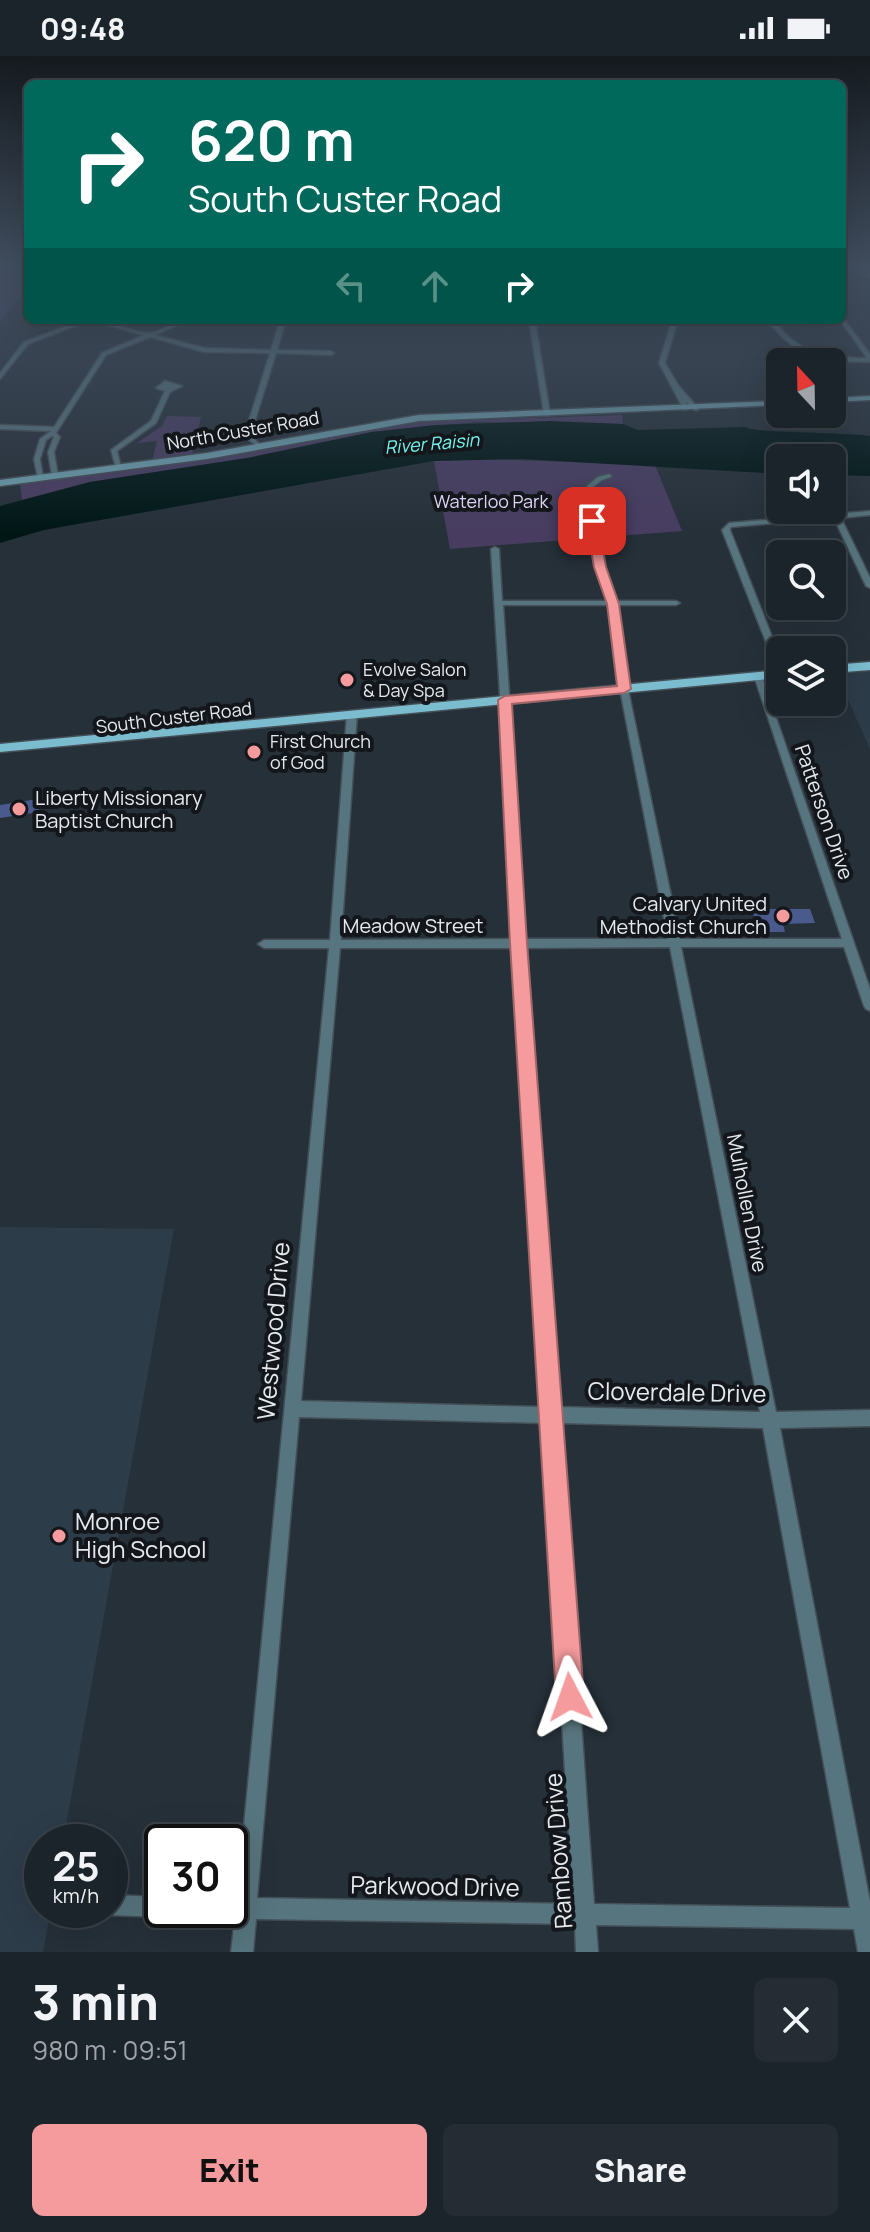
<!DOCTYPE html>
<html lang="en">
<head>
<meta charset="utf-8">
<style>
	:root { --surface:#1c242b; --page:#252c33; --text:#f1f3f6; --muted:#a0a4a9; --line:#3a4147; --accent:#f59b9e }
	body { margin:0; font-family:Manrope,sans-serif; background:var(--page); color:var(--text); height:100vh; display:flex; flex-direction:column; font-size:30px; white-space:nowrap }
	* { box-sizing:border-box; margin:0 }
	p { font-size:26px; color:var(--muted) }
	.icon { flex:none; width:44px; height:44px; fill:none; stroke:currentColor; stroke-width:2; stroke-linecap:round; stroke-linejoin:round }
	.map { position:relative; height:1896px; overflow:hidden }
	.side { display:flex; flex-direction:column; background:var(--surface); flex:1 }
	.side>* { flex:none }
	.guide { position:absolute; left:24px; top:24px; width:822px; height:244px; border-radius:12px; box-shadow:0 8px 32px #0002,0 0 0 2px var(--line); background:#00695c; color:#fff; overflow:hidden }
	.needle { width:52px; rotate:338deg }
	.fabs { position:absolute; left:766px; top:292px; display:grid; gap:16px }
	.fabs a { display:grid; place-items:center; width:80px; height:80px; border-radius:12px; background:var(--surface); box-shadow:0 8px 32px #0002,0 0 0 2px var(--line); font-size:40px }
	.speed { position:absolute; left:24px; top:1768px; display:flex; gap:16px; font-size:40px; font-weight:700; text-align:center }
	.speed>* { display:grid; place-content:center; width:104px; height:104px; border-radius:50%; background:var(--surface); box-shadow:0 8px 32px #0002,0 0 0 2px var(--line); line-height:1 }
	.speed small { font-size:20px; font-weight:400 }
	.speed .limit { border:4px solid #111; border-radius:12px; background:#fff; color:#111 }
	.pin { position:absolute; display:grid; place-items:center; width:68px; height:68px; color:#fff; margin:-34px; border-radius:16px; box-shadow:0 4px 12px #0006 }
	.me { position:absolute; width:88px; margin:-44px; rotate:356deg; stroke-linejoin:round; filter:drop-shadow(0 0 6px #0008) }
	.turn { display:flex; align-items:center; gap:28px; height:168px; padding:0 32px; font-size:36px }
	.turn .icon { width:104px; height:104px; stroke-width:2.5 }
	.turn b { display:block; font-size:56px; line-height:68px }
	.lanes { display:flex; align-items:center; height:76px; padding:0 32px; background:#0003; justify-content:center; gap:40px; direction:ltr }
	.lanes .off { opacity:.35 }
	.round { display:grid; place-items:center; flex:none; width:84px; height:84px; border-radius:12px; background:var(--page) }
	.headline { display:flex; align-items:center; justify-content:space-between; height:136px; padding:0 32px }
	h1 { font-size:48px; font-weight:800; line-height:60px }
	.primary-button { display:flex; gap:16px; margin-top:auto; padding:16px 32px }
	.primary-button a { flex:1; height:92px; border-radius:12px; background:var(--accent); color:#111; font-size:32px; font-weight:800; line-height:92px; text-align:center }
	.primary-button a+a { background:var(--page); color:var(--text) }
	.status { display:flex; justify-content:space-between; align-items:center; height:56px; padding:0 40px; background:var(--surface); direction:ltr }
	.status svg { height:22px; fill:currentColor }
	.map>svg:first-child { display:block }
	.built { fill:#2d3c49 }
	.green { fill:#483d61 }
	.water { fill:#001716 }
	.building { fill:#4b5a8c }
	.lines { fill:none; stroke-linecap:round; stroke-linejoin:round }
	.street-casing { stroke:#444e56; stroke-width:3 }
	.secondary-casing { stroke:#444e56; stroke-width:3 }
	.primary-casing { stroke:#444e56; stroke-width:3 }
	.street { fill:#57757e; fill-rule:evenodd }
	.secondary { fill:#6c9dab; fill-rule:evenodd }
	.primary { fill:#7bbcce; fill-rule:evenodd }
	.route { fill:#f59b9e; stroke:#9f6567; stroke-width:2 }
	.poi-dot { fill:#f59b9e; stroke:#13171b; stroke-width:3 }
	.labels { text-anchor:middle; stroke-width:8; stroke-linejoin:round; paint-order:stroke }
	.far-street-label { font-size:18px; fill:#e4eaf0; stroke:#13171b }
	.far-water-label { font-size:18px; font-style:italic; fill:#76f4ee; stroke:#13171b }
	.far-park-label { font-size:18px; fill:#ddd4f5; stroke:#13171b }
	.far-poi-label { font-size:18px; fill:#e4eaf0; stroke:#13171b; text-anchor:start }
	.poi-label { font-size:20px; fill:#e4eaf0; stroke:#13171b; text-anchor:start }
	.street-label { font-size:20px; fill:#e4eaf0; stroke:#13171b }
	.near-street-label { font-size:24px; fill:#e4eaf0; stroke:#13171b }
	.near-poi-label { font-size:24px; fill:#e4eaf0; stroke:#13171b; text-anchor:start }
</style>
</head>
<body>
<div class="status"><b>09:48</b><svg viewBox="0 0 49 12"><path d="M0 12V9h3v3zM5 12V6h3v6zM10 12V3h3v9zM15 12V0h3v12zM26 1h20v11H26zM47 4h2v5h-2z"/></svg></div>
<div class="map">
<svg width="870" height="1896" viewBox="0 0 870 1896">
	<rect width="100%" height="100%" fill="#263039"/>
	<g class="built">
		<path d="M870 615V693L837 619Z"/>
		<path d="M0 1171 174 1173 63 1786H42V1854H51L43 1896H0Z"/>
	</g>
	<g class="green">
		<path d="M0 212H28V231L0 266Z"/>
		<path d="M622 359 623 368 476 366 372 376 247 402 90 426 22 444 20 427 242 397 410 366Z"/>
		<path d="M167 360 201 361 192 399 152 405 157 385 137 387 162 370Z"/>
		<path d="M488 403 655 409 682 475 450 493 434 405Z"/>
	</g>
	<path class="water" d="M550 365 623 368 638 374 745 371C753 377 849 376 870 380V420L832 419V402H780V418L522 403 434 405 44 474 0 487V450L90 426 247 402 372 376 435 369Z"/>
	<g class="building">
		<path d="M38 743 39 756 0 762V749Z"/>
		<path d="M752 853H810L815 867 783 868 785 876H758Z"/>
	</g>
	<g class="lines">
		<defs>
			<g id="street">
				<path d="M843 212H851L870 218V221Z"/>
				<path d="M842 261 870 298V306C824 305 796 304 768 264H774C799 299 826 302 867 302L840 264H842Z"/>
				<path d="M83 264H91L28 288 0 323V317L24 286Z"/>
				<path d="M91 264C109 264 136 279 150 277 164 275 174 264 189 264L155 279 204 292 271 294 280 264H286L277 294 331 295 334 297 331 299 276 297 253 371 252 381 262 390 259 392 246 381 247 371 270 297 204 296 150 281 106 299 56 377 60 381 54 396 58 420 55 422 52 420 48 396 54 381 52 380 46 384 40 403 43 422 38 423 34 403 40 383 51 375 0 373V369L54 371 102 297 144 279Z"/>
				<path d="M529 264H535L550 358 547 360 544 358Z"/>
				<path d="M672 264H678L665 307 678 329 698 352V354H694L685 345 689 353 684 354 659 307Z"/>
				<path d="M165 325 182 330 170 336 156 367 117 395 121 411 116 412 111 394 151 365 165 335 156 332Z"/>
				<path d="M609 418 612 420 611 421 602 424 592 432C588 470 605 509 617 545H676L680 547 676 549H618L628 633 680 883H842L754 620 755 618H761L870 933V955L866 953 864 950 844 891H681L776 1356 870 1354V1370L780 1372 870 1846V1896H858L854 1873 596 1869 598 1896H576L575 1868 256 1863 253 1896H231L235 1862 223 1859 220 1854H230V1842H237L329 892H264L258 888 264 884H330L347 658 352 655 357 658 341 884 515 883 491 493 495 491 499 493 502 545H609C598 511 578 464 587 430L598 421ZM503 549H610L620 633 668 883H526ZM670 891 760 1356 559 1351 527 892ZM340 892H515L543 1351 301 1345ZM299 1361 544 1367 573 1848 257 1842ZM560 1367 763 1372 850 1852 594 1848Z"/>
				<path d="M870 455V459L841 462 870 522V532L866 530 834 462 731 471 730 474 780 601V615L777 614 722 474 729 467Z"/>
				<path d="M110 1839 162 1841V1854H171L169 1858 162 1861 110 1859 102 1854H110Z"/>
			</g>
			<g id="secondary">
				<path d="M870 340V344L832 346V342Z"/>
				<path d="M780 345V349L419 365 207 403 0 430V424L207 397 419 359Z"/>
			</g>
			<g id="primary">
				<path d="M870 606V614L832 617V609Z"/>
				<path d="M780 614V622L0 696V688Z"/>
			</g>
		</defs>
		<use href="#street" class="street-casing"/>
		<use href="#secondary" class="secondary-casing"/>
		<use href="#primary" class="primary-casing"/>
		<use href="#street" class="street"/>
		<use href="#secondary" class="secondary"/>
		<use href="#primary" class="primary"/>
	</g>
	<linearGradient id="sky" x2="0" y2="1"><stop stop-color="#151a1f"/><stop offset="0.44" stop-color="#414e5f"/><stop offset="1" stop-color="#414e5f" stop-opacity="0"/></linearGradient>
	<rect width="870" height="478" fill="url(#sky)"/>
	<path class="route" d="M592 461 598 465 606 511 619 548 631 633 624 637 512 648 527 887 584 1641 580 1651 570 1655 560 1651 556 1641 510 887 498 644 505 640 617 630 607 548 594 511 586 465Z"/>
	<g class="poi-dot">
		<circle cx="347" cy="624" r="8"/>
		<circle cx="254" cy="696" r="8"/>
		<circle cx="19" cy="753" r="8"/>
		<circle cx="783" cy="860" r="8"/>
		<circle cx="59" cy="1480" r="8"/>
	</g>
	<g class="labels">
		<g class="far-street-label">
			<text transform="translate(243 375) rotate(-10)" y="6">North Custer Road</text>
			<text transform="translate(174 662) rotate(-7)" y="6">South Custer Road</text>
		</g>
		<g class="far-water-label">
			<text transform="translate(432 388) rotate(-5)" y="6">River Raisin</text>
		</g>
		<g class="far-park-label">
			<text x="491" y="452">Waterloo Park</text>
		</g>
		<g class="far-poi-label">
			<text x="363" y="620">Evolve Salon<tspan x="363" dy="21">&amp; Day Spa</tspan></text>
			<text x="270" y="692">First Church<tspan x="270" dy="21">of God</tspan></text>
		</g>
		<g class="poi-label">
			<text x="35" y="749">Liberty Missionary<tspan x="35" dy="23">Baptist Church</tspan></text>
			<text x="767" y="855" text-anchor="end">Calvary United<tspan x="767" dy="23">Methodist Church</tspan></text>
		</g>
		<g class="street-label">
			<text transform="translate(824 756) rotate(71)" y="7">Patterson Drive</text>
			<text x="413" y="877">Meadow Street</text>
			<text transform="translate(747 1147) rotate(79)" y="7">Mulhollen Drive</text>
		</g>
		<g class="near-street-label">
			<text transform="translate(274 1275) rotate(-85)" y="8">Westwood Drive</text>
			<text transform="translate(677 1337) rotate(1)" y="8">Cloverdale Drive</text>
			<text transform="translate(559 1795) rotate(-94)" y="8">Rambow Drive</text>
			<text transform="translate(435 1831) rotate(1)" y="8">Parkwood Drive</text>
		</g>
		<g class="near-poi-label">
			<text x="75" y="1474">Monroe<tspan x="75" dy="28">High School</tspan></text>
		</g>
	</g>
</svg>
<div class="fabs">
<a><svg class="needle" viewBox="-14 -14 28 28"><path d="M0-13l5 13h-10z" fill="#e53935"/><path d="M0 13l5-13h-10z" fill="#a0a4a9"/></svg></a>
<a><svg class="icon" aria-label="sound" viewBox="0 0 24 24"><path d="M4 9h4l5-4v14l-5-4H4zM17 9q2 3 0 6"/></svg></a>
<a><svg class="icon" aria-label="search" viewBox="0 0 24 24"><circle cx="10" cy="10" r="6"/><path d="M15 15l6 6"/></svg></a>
<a><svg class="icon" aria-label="layers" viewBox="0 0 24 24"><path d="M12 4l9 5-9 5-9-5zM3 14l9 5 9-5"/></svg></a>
</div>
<div class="speed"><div>25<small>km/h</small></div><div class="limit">30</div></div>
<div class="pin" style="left:592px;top:465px;background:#d93025"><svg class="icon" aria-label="arrive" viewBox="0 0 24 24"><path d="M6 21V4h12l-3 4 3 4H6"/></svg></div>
<svg class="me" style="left:570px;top:1641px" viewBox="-20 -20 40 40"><path d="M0-17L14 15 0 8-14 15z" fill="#f59b9e" stroke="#fff" stroke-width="4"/></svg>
<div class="guide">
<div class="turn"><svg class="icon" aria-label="right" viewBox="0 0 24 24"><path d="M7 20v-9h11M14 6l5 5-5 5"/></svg><div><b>620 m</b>South Custer Road</div></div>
<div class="lanes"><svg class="icon off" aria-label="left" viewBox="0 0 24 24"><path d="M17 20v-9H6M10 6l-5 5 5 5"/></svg><svg class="icon off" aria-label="ahead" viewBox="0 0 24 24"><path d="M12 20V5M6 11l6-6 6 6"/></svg><svg class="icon" aria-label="right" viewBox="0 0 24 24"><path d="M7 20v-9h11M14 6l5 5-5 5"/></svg></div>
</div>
</div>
<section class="side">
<div class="headline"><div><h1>3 min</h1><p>980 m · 09:51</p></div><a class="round"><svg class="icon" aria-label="close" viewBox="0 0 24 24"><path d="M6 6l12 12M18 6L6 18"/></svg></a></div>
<div class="primary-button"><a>Exit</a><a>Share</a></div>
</section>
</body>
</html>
